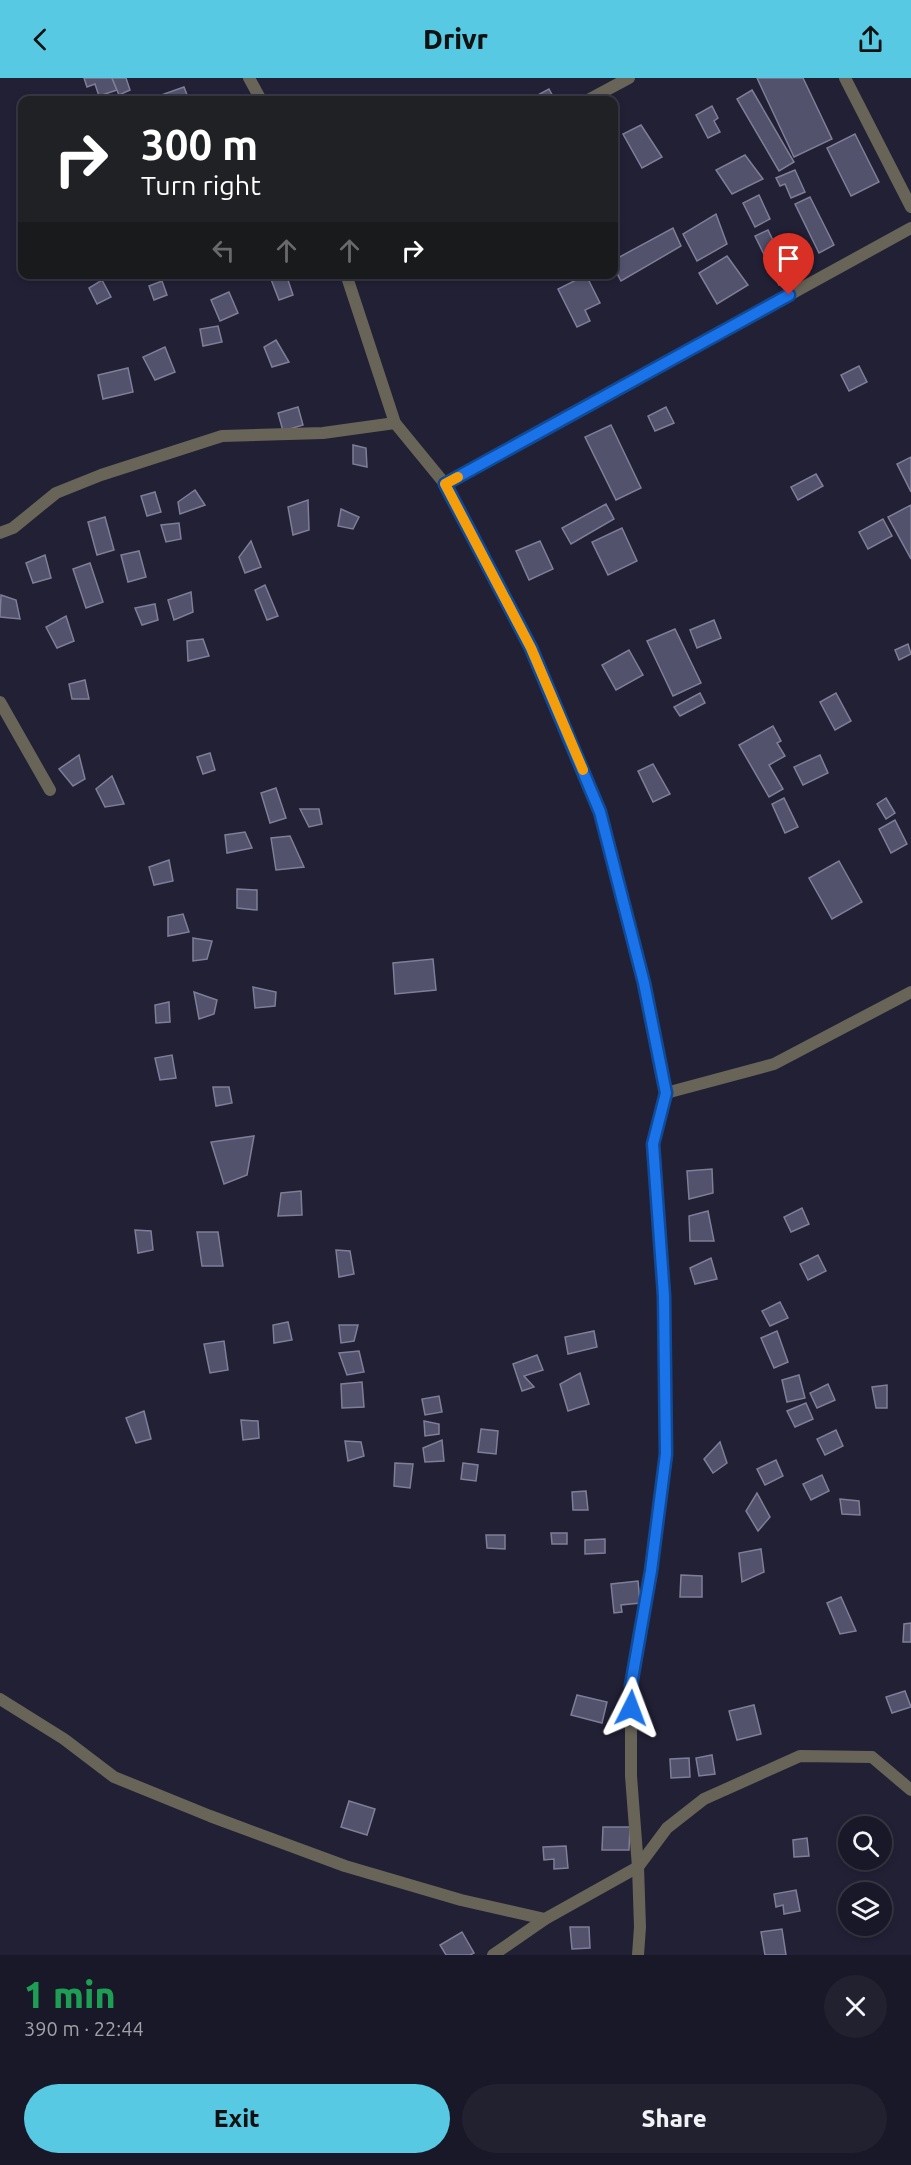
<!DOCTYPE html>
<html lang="en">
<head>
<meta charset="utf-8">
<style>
	:root { --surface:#191828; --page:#222130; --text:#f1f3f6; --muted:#9fa0a8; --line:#373745; --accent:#57c9e2 }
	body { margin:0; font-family:Ubuntu,sans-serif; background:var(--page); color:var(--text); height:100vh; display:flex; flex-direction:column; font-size:22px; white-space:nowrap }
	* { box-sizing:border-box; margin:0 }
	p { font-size:20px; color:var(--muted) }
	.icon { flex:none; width:33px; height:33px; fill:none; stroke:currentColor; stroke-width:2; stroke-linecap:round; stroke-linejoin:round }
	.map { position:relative; height:1877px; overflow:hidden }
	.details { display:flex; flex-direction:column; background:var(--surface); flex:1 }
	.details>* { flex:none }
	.guide { position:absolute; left:18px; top:18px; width:600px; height:183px; border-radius:12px; box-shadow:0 3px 9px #0003,0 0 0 2px var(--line); background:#202124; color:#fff; overflow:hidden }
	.buttons { position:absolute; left:838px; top:1738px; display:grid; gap:12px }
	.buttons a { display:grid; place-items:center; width:54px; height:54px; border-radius:50%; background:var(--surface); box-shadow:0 3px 9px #0003,0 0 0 2px var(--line); font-size:30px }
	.pin { position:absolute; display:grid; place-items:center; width:51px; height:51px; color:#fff; margin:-62px -26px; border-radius:50% 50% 50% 0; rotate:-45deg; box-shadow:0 0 6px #0007 }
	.pin .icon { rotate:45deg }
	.me { position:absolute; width:66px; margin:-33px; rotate:3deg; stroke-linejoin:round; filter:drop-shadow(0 0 4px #0008) }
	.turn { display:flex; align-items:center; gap:21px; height:126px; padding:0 24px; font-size:27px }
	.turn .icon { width:78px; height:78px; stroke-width:2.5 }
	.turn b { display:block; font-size:42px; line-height:51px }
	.lanes { display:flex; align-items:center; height:57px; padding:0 24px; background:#0003; justify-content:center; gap:30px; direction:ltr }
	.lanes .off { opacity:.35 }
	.round { display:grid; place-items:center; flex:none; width:63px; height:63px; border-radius:32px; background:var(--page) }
	.head { display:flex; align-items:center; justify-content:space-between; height:102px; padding:0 24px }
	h1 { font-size:36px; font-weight:800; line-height:45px; color:#1e9e55 }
	.button { display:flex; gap:12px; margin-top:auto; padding:12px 24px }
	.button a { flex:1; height:69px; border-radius:36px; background:var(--accent); color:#111; font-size:24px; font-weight:800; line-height:69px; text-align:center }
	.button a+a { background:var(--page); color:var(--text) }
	header { display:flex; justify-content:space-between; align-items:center; height:78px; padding:0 24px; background:var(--accent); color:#111; font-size:27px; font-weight:800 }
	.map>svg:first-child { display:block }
	.building { fill:#52526d; stroke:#7e7e98; stroke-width:1.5 }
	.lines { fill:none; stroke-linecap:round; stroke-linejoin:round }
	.street { stroke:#686458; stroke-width:12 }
	.route-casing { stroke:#114b97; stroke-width:15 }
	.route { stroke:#1a73e8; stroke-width:10 }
	.slow { stroke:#f59e0b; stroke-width:10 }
</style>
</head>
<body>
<header><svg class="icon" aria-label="back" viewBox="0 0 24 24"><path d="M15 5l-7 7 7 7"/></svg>Drivr<svg class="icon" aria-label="share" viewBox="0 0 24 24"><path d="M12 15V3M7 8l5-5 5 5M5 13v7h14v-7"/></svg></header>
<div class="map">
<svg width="911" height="1877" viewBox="0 0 911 1877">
	<rect width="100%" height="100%" fill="#212035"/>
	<g class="building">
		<path d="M84 0H112L117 12 99 18 95 6 87 9Z"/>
		<path d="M112 0H126L130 12 119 17Z"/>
		<path d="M757 0H803L832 61 794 79Z"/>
		<path d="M184 9 189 22H165L161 17Z"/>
		<path d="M549 11 555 22H539L536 18Z"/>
		<path d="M752 12 794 84 779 93 737 21Z"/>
		<path d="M712 28 718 40 714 43 720 54 708 60 696 37Z"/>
		<path d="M641 47 662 79 642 90 623 56Z"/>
		<path d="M855 56 879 104 851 118 827 70Z"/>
		<path d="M745 77 763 101 732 116 716 92Z"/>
		<path d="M795 92 805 114 791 120 785 106 780 108 776 100Z"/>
		<path d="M759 117 770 141 755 149 743 125Z"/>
		<path d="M810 119 834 167 819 175 795 126Z"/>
		<path d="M716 136 727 166 697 183 683 156Z"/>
		<path d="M673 150 681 168 621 203 614 190V182Z"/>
		<path d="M768 152 792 201 779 207 755 158Z"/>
		<path d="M727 178 748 207 717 226 699 195Z"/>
		<path d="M269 196H286L293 217 279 222Z"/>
		<path d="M586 197 600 225 585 232 590 243 577 249 558 211Z"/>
		<path d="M102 202 111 219 97 226 89 210Z"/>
		<path d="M162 203 167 217 154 222 149 208Z"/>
		<path d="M229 214 238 235 220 243 211 222Z"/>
		<path d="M218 248 222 264 203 268 200 251Z"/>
		<path d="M276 262 289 284 272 289 264 269Z"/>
		<path d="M165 269 175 294 155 302 143 279Z"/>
		<path d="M859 288 867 304 849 313 841 297Z"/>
		<path d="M128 290 133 314 103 321 98 297Z"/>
		<path d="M298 329 303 347 283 353 278 335Z"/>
		<path d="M666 329 674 345 655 353 648 338Z"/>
		<path d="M611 347 641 410 616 422 585 359Z"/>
		<path d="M353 367 366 370 367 389 353 386Z"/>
		<path d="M911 379V414L897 386Z"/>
		<path d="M816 396 823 408 798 422 791 409Z"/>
		<path d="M195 412 205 427 180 436 178 424Z"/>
		<path d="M155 414 161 434 147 438 141 418Z"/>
		<path d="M308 422 309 452 293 457 288 429Z"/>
		<path d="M606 426 614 441 571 466 562 450Z"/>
		<path d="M911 427V481L888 439Z"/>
		<path d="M341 431 359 439 353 451 338 448Z"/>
		<path d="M105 439 114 472 97 477 88 444Z"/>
		<path d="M883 441 892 458 868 471 859 454Z"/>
		<path d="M179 445 181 461 166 464 161 447Z"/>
		<path d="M622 450 637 483 608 497 592 464Z"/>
		<path d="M251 463 261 489 245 495 239 479Z"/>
		<path d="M540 463 553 491 529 502 516 473Z"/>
		<path d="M139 473 146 499 128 504 121 477Z"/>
		<path d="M45 477 51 500 33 505 26 485Z"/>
		<path d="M90 485 103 524 86 530 73 491Z"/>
		<path d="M265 507 278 538 267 542 255 512Z"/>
		<path d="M191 514 193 534 174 542 168 522Z"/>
		<path d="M1 517 16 522 20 541 0 539Z"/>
		<path d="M155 526 158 542 142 547 135 530Z"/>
		<path d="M66 538 74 563 57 570 46 549Z"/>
		<path d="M714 542 721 560 697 570 690 552Z"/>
		<path d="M675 551 701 605 673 618 647 563Z"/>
		<path d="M203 561 209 578 188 583 187 563Z"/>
		<path d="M908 566 911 576 899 582 895 572Z"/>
		<path d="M629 572 643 597 616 612 602 587Z"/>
		<path d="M85 602 89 621H72L69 606Z"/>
		<path d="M700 615 705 625 680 638 674 629Z"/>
		<path d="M836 615 851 643 835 652 820 624Z"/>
		<path d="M773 648 781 663 777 665 785 678 769 687 783 711 769 719 739 667Z"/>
		<path d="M210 675 215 692 203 696 197 679Z"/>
		<path d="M79 677 85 701 73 708 59 691Z"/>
		<path d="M820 677 828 695 803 707 794 689Z"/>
		<path d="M653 686 670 716 653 724 638 693Z"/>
		<path d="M112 698 124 726 105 729 96 711Z"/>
		<path d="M276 710 286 740 270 745 261 715Z"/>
		<path d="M784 720 798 749 785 755 772 726Z"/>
		<path d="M886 720 895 735 886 741 877 726Z"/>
		<path d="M300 731H319L322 746 309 749Z"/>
		<path d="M895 742 907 766 891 775 879 751Z"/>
		<path d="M245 754 252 770 227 775 225 757Z"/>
		<path d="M290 758 304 789 276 792 271 760Z"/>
		<path d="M169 782 173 803 154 807 149 789Z"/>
		<path d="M839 783 862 824 832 841 809 800Z"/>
		<path d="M237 811 257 812V832L237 830Z"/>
		<path d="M183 836 189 854 168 858V839Z"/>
		<path d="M193 860 212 863 207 881 193 883Z"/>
		<path d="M433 881 436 912 395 916 393 885Z"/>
		<path d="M253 909 276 914 275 928 255 930Z"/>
		<path d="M194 914 217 922 214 936 199 941Z"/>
		<path d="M169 924 170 944 156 945 155 927Z"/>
		<path d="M172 977 176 1000 160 1002 155 980Z"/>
		<path d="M213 1009H229L232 1025 216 1028Z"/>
		<path d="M254 1058 247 1097 224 1106 211 1064Z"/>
		<path d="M712 1091 713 1115 689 1121 687 1093Z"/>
		<path d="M301 1113 302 1137 278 1138 281 1115Z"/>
		<path d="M802 1130 809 1146 791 1154 784 1139Z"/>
		<path d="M708 1133 714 1163H690L689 1138Z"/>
		<path d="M135 1152 151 1153 153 1172 138 1175Z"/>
		<path d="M197 1154H218L223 1188H202Z"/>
		<path d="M336 1172 350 1173 354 1196 339 1199Z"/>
		<path d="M818 1177 826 1193 808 1202 800 1186Z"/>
		<path d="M711 1180 717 1201 695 1206 690 1190Z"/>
		<path d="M780 1224 788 1240 770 1248 762 1233Z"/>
		<path d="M288 1244 292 1262 274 1265 273 1247Z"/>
		<path d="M339 1247H358L354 1263 341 1265Z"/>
		<path d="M594 1253 597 1269 568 1276 565 1259Z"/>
		<path d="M777 1253 788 1284 774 1290 761 1260Z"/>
		<path d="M224 1263 228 1292 210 1295 204 1266Z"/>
		<path d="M359 1273 364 1294 347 1297 339 1275Z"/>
		<path d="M537 1277 543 1292 524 1298 534 1309 522 1313 513 1286Z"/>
		<path d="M580 1295 589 1326 568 1333 560 1306Z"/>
		<path d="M799 1297 805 1320 787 1324 782 1302Z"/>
		<path d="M362 1304 364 1329 342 1330 341 1306Z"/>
		<path d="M828 1306 835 1322 817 1330 810 1315Z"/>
		<path d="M887 1307V1330H876L872 1309Z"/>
		<path d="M439 1318 442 1334 425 1337 422 1321Z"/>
		<path d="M806 1325 813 1341 795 1349 787 1333Z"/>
		<path d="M144 1333 151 1361 136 1365 126 1340Z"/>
		<path d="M241 1342 258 1343 259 1360 243 1362Z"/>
		<path d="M424 1343 439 1346V1356L425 1358Z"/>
		<path d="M481 1351 498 1353 496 1376 478 1374Z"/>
		<path d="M836 1352 843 1368 825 1377 817 1361Z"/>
		<path d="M442 1362 444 1383 425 1384 423 1370Z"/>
		<path d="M345 1363 361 1364 364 1378 348 1383Z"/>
		<path d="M720 1364 727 1385 713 1395 704 1381Z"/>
		<path d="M776 1382 783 1398 765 1407 757 1391Z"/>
		<path d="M395 1385 413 1386 410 1410 394 1408Z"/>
		<path d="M463 1385 478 1387 476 1403 461 1401Z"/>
		<path d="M822 1397 829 1413 811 1422 803 1406Z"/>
		<path d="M586 1413 588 1432H573L572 1414Z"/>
		<path d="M757 1415 770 1439 758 1453 746 1433Z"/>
		<path d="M840 1421 859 1423 860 1437 842 1436Z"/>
		<path d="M551 1455H567V1466H552Z"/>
		<path d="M486 1457H505V1471L487 1470Z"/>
		<path d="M605 1461V1475L585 1476V1462Z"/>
		<path d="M761 1471 764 1494 742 1504 739 1475Z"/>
		<path d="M681 1497 702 1498V1519H680Z"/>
		<path d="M638 1503 640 1525 621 1527 622 1534 614 1535 611 1506Z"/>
		<path d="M841 1519 856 1553 840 1556 827 1525Z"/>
		<path d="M911 1545V1564H903L904 1546Z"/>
		<path d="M905 1613 911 1629 892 1635 886 1619Z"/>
		<path d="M577 1617 607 1624 602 1645 571 1637Z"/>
		<path d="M754 1627 761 1656 737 1662 729 1633Z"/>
		<path d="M712 1677 715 1696 699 1698 696 1680Z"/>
		<path d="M689 1680 690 1699 671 1700 670 1681Z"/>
		<path d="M349 1723 375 1731 367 1757 341 1749Z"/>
		<path d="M603 1749H630L629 1772H602Z"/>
		<path d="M807 1760 809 1778 794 1779 793 1762Z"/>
		<path d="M566 1768 568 1790 554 1791V1781L544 1782 543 1769Z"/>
		<path d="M796 1812 800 1833 784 1836 783 1827 776 1829 774 1816Z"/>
		<path d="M570 1849H589L590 1870 572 1871Z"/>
		<path d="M782 1851 786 1877H765L761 1854Z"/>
		<path d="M462 1854 474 1875 470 1877H446L440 1867Z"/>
	</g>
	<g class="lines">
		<g class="street">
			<path d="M249 0 261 22"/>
			<path d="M845 0 911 129"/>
			<path d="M588 22 629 0"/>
			<path d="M346 196 395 345 445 406 531 570 600 734 644 905 666 1015 653 1066 664 1218 667 1376 651 1493 631 1607V1698L638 1789 640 1849 638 1877"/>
			<path d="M445 406 911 150"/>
			<path d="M0 455 13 450 56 415 101 397 222 358 323 355 395 345"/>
			<path d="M0 624 50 712"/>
			<path d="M666 1015 774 986 911 914"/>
			<path d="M0 1621 64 1661 114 1699 210 1738 345 1788 461 1822 545 1841"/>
			<path d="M493 1877 545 1841 638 1789 667 1750 704 1721 800 1678 872 1679 911 1712"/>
		</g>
	</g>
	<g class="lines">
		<defs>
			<path id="route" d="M631 1630V1607L651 1493 666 1376 664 1218 653 1066 666 1015 644 905 600 734 531 570 445 406 789 217"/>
		</defs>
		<use href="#route" class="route-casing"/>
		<use href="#route" class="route"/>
		<path class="slow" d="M458 399 445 406 531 570 583 692"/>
	</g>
</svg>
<div class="buttons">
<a><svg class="icon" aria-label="search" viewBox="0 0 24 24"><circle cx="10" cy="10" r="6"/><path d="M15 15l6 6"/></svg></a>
<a><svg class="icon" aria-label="layers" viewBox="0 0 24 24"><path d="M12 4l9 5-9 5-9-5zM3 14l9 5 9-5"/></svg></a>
</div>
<div class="pin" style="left:789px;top:217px;background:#d93025"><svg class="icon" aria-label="arrive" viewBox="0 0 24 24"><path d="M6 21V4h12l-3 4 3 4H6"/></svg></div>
<svg class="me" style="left:631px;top:1630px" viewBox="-20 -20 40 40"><path d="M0-17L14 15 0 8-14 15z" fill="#1a73e8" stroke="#fff" stroke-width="4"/></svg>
<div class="guide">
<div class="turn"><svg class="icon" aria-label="right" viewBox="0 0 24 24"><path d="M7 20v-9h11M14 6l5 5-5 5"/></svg><div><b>300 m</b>Turn right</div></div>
<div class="lanes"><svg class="icon off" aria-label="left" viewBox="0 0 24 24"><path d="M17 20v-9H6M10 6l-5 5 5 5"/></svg><svg class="icon off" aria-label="ahead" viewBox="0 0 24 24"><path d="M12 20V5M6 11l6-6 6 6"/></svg><svg class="icon off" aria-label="ahead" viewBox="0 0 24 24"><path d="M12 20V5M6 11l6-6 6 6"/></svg><svg class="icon" aria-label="right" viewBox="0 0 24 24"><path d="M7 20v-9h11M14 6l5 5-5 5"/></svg></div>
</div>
</div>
<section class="details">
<div class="head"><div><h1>1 min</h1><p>390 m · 22:44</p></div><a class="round"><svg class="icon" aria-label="close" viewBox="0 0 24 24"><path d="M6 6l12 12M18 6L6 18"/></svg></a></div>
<div class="button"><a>Exit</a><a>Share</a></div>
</section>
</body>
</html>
